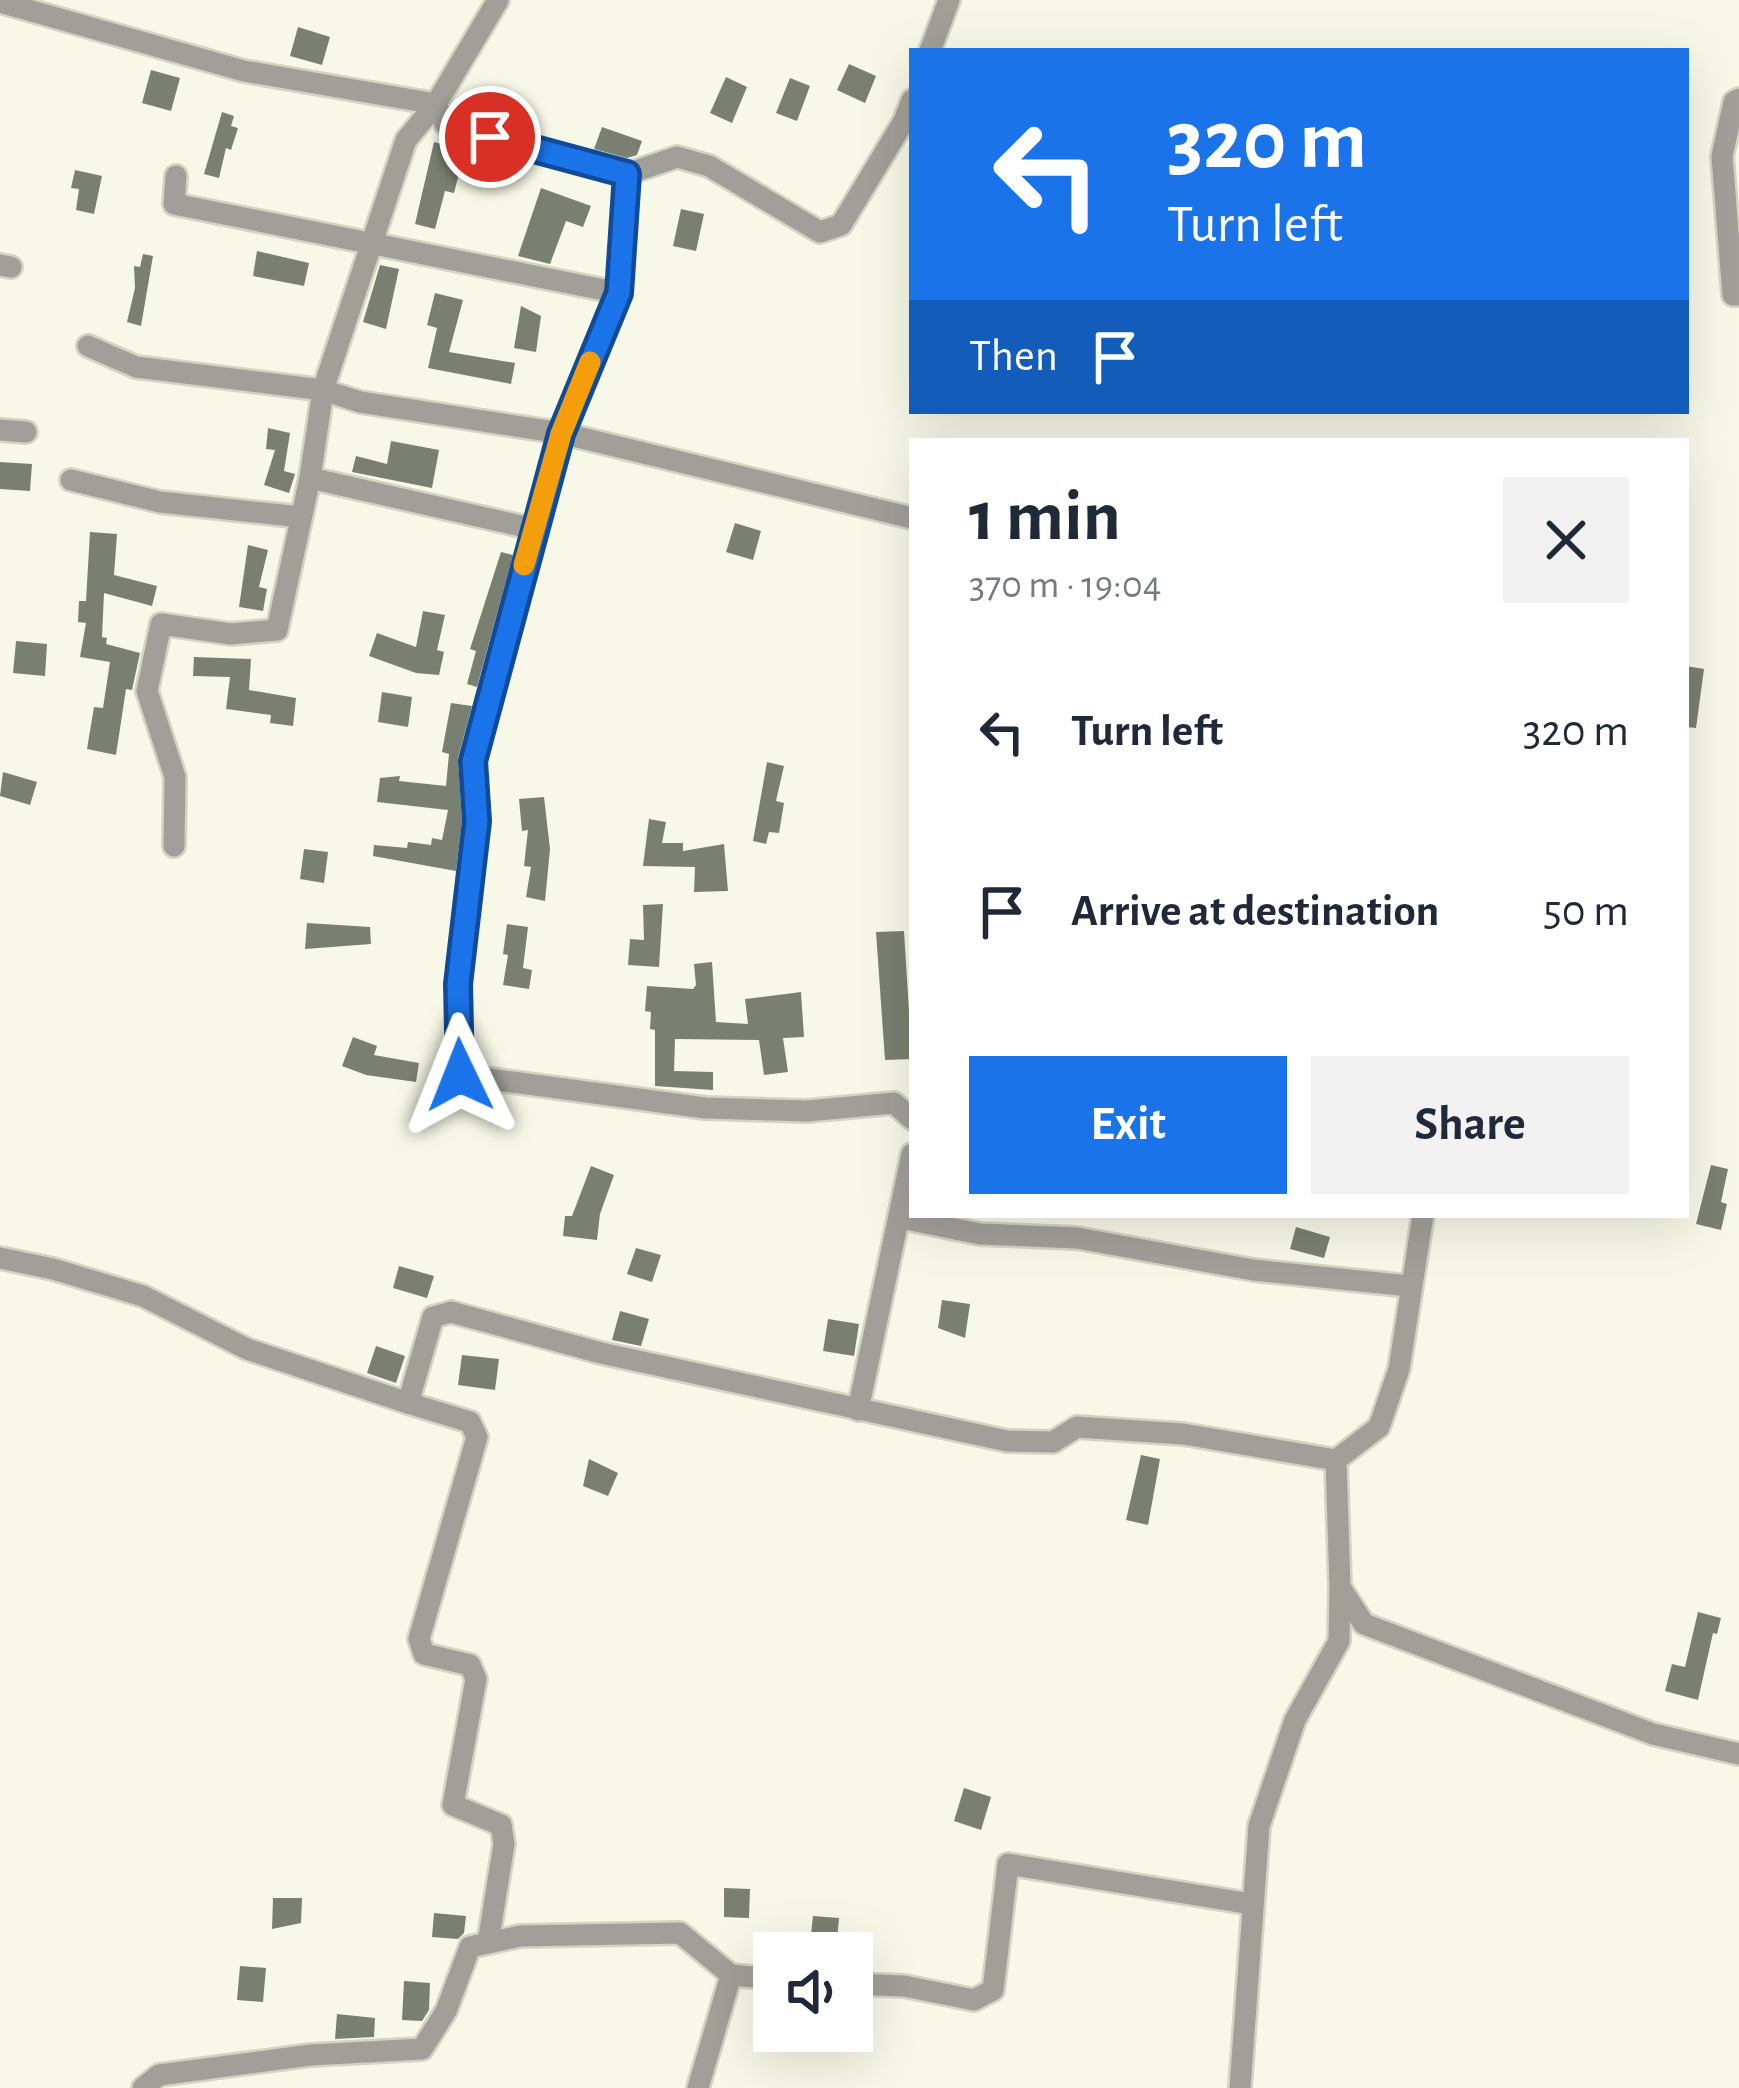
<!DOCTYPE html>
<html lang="en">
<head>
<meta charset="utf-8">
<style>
	:root { --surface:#fff; --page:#f2f2f3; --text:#1f2937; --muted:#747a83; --accent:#1a73e8 }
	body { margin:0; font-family:"Alegreya Sans",sans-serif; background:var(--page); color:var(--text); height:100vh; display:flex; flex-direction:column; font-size:45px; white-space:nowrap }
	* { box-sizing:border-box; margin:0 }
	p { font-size:39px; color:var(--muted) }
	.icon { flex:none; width:66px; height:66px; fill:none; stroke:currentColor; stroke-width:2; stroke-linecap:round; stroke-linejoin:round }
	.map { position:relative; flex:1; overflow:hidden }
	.sheet { position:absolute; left:909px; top:438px; width:780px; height:780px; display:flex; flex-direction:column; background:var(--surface); border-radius:0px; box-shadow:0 12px 48px #0002 }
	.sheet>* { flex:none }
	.banner { position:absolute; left:909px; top:48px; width:780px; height:366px; border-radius:0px; box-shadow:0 12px 48px #0002; background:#1a73e8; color:#fff; overflow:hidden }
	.tools { position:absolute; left:753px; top:1932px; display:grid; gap:24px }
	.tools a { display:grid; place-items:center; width:120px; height:120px; border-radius:0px; background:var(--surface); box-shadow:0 12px 48px #0002; font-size:60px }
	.pin { position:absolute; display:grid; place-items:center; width:102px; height:102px; color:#fff; margin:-51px; border:6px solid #fff; border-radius:50%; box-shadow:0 3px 12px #0007 }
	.me { position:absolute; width:132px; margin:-66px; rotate:358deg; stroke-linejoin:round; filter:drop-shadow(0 0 9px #0008) }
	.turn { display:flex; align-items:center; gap:42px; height:252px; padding:0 60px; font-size:54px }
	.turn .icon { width:156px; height:156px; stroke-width:2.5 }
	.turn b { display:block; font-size:84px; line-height:102px }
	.then { display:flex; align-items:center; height:114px; padding:0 60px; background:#0003; gap:24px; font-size:45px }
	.round { display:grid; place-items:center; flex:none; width:126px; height:126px; border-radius:0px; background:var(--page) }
	.headline { display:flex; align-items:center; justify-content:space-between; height:204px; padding:0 60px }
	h1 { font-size:72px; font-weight:700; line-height:90px }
	.action { display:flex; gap:24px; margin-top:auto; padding:24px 60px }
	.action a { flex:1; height:138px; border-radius:0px; background:var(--accent); color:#fff; font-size:48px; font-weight:700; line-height:138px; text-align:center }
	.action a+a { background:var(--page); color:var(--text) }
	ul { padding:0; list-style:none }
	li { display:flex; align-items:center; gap:36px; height:180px; padding:0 60px }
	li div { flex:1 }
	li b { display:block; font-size:45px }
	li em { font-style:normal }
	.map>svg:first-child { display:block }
	.building { fill:#798072 }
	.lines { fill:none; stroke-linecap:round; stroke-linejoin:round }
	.minor-casing { stroke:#d4d4c5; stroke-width:26 }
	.minor { stroke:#a29f99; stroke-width:21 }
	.route-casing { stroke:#114b97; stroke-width:30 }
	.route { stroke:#1a73e8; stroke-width:21 }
	.slow { stroke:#f59e0b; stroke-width:21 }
</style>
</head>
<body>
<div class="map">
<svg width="1739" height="2088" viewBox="0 0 1739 2088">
	<rect width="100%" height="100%" fill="#f8f8e8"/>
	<g class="building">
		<path d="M298 27 330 37 322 65 290 56Z"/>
		<path d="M849 64 876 76 865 103 837 90Z"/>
		<path d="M151 70 180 78 171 111 142 103Z"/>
		<path d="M726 77 747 87 732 123 710 113Z"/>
		<path d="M790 78 810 86 797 121 776 113Z"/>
		<path d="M222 112 234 116 231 126 238 128 231 150 226 148 219 178 204 174Z"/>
		<path d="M602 127 642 141 637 155 627 158 594 149Z"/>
		<path d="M434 142 465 150 454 193 445 191 435 229 415 224Z"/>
		<path d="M75 170 102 176 94 214 76 210 79 189 71 188Z"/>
		<path d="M541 188 591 206 583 227 566 221 550 264 518 256Z"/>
		<path d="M681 209 704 214 696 251 673 246Z"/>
		<path d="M257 251 309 263 304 286 253 276Z"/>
		<path d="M143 254 153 256 141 326 127 322 135 288 134 266 140 267Z"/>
		<path d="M380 265 399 269 386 329 363 322Z"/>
		<path d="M435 293 463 300 449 352 515 363 511 384 428 368 437 328 427 325Z"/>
		<path d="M521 306 541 316 536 352 514 348Z"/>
		<path d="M268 428 290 433 284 471 295 474 289 493 264 485 275 450 266 449Z"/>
		<path d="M391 441 439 450 432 488 352 472 356 456 387 464Z"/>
		<path d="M0 462 32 464 30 491 0 489Z"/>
		<path d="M735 523 761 531 753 560 726 552Z"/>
		<path d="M90 532 117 534 114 575 157 586 152 606 104 593 102 637 107 638 106 644 140 653 132 690 126 689 116 755 87 749 94 707 103 708 110 662 80 657 86 623 78 622 79 601H86Z"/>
		<path d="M248 545 268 550 259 587 267 589 263 611 239 607Z"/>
		<path d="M501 552 513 555 477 687 467 684 476 651 470 649Z"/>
		<path d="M423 611 445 615 437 650 444 652 439 675 416 673 369 656 377 633 416 647Z"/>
		<path d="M16 641 47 644 45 676 13 673Z"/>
		<path d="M194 657 251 659 249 690 296 698 293 726 270 723 271 715 226 709 230 677 193 676Z"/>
		<path d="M1686 666 1704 669 1696 728 1686 727Z"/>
		<path d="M382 692 412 697 408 727 378 722Z"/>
		<path d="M451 703 472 706 458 758 462 821 456 871 373 856 374 845 407 848 408 842 431 845 432 838 442 840 448 810 377 802 380 778 400 776 399 781 446 786 449 754 442 752Z"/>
		<path d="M767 762 784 766 776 801 784 803 779 833 769 832 766 844 753 841Z"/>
		<path d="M3 772 37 782 30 805 0 796Z"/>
		<path d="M544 797 550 849 545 901 526 897 531 867 524 866 528 830 522 831 519 799Z"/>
		<path d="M649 819 666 822 662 843H683V851L724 844 728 891 694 892 695 867 643 866Z"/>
		<path d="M304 849 328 852 324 883 300 879Z"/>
		<path d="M663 904 659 967 628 965 630 939 644 940 643 905Z"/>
		<path d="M307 923 370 927 371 944 305 949Z"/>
		<path d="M507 924 528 927 523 968 532 970 529 989 503 985 508 955 503 954Z"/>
		<path d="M904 931 912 1059 885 1060 876 932Z"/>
		<path d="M712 962 716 1022 748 1024 745 999 801 992 804 1037 783 1038 788 1072 764 1075 759 1040 675 1039 674 1071 713 1072V1090L655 1086V1030L650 1029 651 1012 645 1011 647 986 693 989 696 985 694 964Z"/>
		<path d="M353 1037 377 1046 374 1055 419 1063 416 1082 366 1075 342 1066Z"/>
		<path d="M1711 1165 1728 1169 1721 1202 1727 1204 1721 1230 1696 1224Z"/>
		<path d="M591 1166 614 1175 600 1214 597 1240 563 1236 565 1216H572Z"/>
		<path d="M1296 1227 1330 1237 1324 1258 1290 1249Z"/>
		<path d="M636 1248 661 1255 652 1282 627 1274Z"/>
		<path d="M399 1266 434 1276 427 1298 393 1288Z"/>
		<path d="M942 1300 970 1304 965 1338 938 1328Z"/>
		<path d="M620 1311 649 1319 641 1346 612 1340Z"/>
		<path d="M828 1319 859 1324 854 1356 823 1351Z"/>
		<path d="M376 1346 405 1356 396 1383 367 1373Z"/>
		<path d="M462 1355 499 1359 495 1390 458 1385Z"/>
		<path d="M1141 1455 1160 1459 1148 1525 1126 1520Z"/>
		<path d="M589 1459 618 1473 608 1496 583 1486Z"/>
		<path d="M1698 1612 1721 1618 1717 1634 1713 1633 1698 1700 1665 1691 1672 1664 1685 1667Z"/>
		<path d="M964 1788 991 1797 981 1830 954 1821Z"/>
		<path d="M724 1888 750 1889 749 1918 724 1917Z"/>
		<path d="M273 1898H302L301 1923 272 1929Z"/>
		<path d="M434 1913 466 1916 464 1933 458 1939 432 1937Z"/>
		<path d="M813 1916 839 1918 836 1953H809Z"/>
		<path d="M240 1966 266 1968 263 2002 237 2000Z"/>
		<path d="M404 1981 430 1983 429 2010 422 2021 402 2020Z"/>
		<path d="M337 2014 375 2018 374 2037 335 2039Z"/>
	</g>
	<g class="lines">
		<defs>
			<g id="minor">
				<path d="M498 0 436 104 445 124 627 174 619 293 561 433 912 518"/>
				<path d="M0 2 244 71 436 104 406 140 323 390 310 478 277 630 231 634 161 624 147 691 175 777 174 846"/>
				<path d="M930 51 949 0"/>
				<path d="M1739 99 1734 102 1722 156 1733 295H1739"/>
				<path d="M627 174 677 157 709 166 820 232 841 225 904 121 912 100"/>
				<path d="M176 176 174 204 619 293"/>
				<path d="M0 265 11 267"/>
				<path d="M88 346 136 367 323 390 360 402 561 433 473 761 477 821 457 984 460 1075 705 1108 807 1111 894 1103 912 1119"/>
				<path d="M0 430 26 432"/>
				<path d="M310 478 534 529"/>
				<path d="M71 480 160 502 301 517"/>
				<path d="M1423 1215 1399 1369 1379 1427 1336 1460 1340 1587 1364 1624 1653 1734 1739 1754"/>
				<path d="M901 1218 980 1234 1077 1238 1253 1270 1409 1286"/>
				<path d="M0 1258 53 1269 143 1296 247 1349 408 1403 433 1317 451 1312 601 1353 1007 1441 1053 1442 1077 1427 1183 1434 1336 1460"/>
				<path d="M408 1403 470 1422 477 1437 419 1639 424 1654 470 1665 476 1679 453 1805 501 1825 504 1844 488 1943"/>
				<path d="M858 1410 912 1154"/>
				<path d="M731 1975 774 1979"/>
				<path d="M852 1984 904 1986 974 2000 993 1990 1008 1864 1251 1904"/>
				<path d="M143 2088 159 2075 311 2055 422 2049 446 2011 470 1947 520 1936 680 1933 731 1975 698 2088"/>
				<path d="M1240 2088 1259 1826 1295 1720 1339 1641 1340 1588"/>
			</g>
		</defs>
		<use href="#minor" class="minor-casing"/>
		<use href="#minor" class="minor"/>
	</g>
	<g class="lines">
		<defs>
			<path id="route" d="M460 1075 458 984 477 821 473 761 561 434 619 293 627 174 490 137"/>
		</defs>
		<use href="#route" class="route-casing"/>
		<use href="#route" class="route"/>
		<path class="slow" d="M524 565 561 434 590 362"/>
	</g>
</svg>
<div class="tools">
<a><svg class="icon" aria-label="sound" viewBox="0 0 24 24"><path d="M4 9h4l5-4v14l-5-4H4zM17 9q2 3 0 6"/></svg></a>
</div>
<div class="pin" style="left:490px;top:137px;background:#d93025"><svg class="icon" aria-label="arrive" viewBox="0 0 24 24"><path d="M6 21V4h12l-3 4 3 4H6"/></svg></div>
<svg class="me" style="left:460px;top:1075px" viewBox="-20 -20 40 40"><path d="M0-17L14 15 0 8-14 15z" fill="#1a73e8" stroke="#fff" stroke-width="4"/></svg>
<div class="banner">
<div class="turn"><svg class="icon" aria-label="left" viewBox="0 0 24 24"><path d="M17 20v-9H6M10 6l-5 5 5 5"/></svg><div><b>320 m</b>Turn left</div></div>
<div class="then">Then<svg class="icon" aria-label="arrive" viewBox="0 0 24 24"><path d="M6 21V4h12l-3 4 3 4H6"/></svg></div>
</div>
<section class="sheet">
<div class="headline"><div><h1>1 min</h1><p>370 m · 19:04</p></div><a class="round"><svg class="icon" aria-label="close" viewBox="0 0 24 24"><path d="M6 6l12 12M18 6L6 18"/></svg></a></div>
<ul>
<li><svg class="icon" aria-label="left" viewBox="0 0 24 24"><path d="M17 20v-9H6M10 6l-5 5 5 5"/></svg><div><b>Turn left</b></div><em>320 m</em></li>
<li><svg class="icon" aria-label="arrive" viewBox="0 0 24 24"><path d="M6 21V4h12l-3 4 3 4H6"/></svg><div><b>Arrive at destination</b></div><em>50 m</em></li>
</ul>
<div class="action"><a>Exit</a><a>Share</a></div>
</section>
</div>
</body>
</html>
